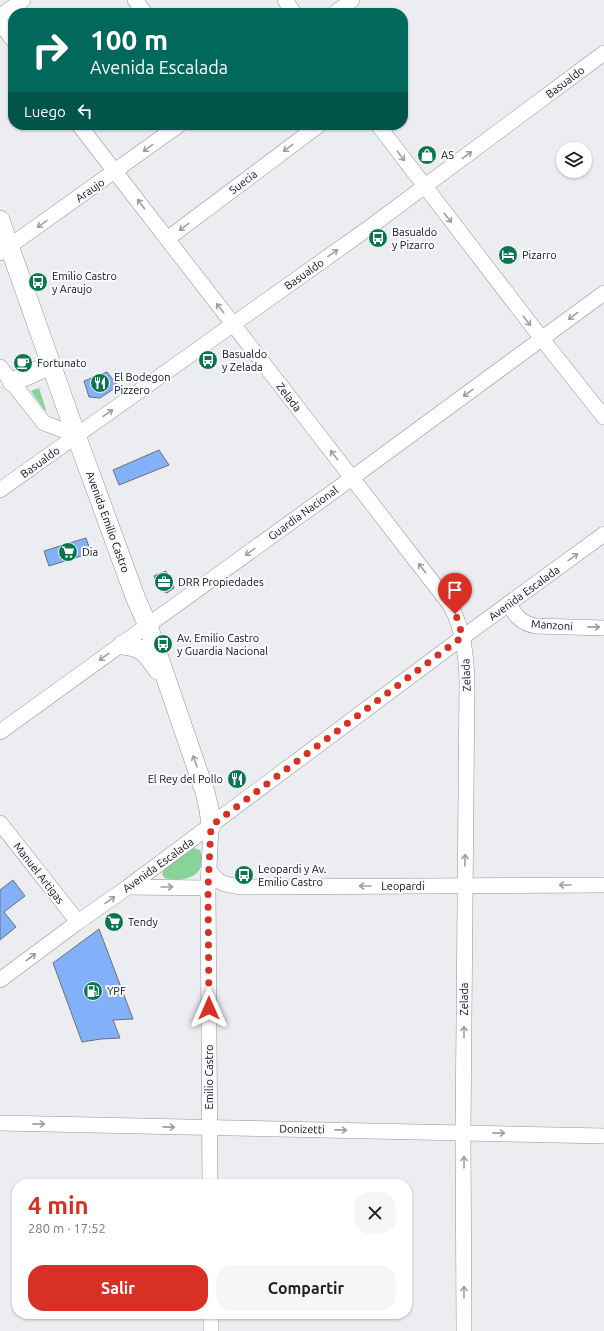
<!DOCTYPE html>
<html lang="es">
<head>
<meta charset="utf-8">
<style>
	:root { --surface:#fff; --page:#f6f6f6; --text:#222; --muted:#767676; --accent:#d93025 }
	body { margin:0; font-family:Ubuntu,sans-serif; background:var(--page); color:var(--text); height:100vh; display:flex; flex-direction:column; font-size:15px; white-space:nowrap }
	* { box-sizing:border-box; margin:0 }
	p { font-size:13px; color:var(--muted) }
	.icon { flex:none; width:22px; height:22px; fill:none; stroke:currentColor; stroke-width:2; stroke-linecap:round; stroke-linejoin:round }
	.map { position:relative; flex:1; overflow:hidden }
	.side { position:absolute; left:12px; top:1179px; width:400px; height:140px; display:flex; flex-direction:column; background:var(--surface); border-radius:16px; box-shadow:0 1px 3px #0004 }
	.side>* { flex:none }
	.banner { position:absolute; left:8px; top:8px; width:400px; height:122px; border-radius:16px; box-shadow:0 1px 3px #0004; background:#00695c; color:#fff; overflow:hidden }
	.buttons { position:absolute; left:556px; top:142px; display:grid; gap:8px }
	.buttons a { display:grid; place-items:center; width:36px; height:36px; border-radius:50%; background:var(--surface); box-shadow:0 1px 3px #0004; font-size:20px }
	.pin { position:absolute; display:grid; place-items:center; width:34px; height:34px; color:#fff; margin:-41px -17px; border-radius:50% 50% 50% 0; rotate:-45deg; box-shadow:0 0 4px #0007 }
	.pin .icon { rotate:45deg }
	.me { position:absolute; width:44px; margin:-22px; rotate:0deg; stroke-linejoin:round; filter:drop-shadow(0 0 3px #0008) }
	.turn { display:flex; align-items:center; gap:14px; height:84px; padding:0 16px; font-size:18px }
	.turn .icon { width:52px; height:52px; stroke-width:2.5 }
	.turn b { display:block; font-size:28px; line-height:34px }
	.then { display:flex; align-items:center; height:38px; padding:0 16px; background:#0003; gap:8px; font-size:15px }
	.round { display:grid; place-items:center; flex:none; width:42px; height:42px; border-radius:16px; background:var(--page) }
	.head { display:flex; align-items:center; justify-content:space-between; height:68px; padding:0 16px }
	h1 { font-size:24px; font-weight:600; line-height:30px; color:var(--accent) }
	.button { display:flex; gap:8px; margin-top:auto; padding:8px 16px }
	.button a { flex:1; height:46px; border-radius:16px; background:var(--accent); color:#fff; font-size:16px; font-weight:600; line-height:46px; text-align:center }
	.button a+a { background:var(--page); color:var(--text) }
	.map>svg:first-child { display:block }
	.green { fill:#88d399 }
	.building { fill:#83b1f9; stroke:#6e7073 }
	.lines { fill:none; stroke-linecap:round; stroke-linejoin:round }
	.minor-casing { stroke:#939497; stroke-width:16 }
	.major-casing { stroke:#939497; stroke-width:20 }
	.minor { stroke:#fff; stroke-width:15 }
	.major { stroke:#fff; stroke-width:19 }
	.oneway { stroke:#9f9fa0 }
	.route { stroke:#d93025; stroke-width:7; stroke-dasharray:0 12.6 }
	.labels { text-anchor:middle; stroke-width:4; stroke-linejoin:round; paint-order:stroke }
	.street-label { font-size:11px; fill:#101011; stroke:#f8fafd }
	.poi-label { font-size:11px; fill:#101011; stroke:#f8fafd; text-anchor:start }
</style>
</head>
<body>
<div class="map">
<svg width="604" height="1331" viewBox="0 0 604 1331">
	<rect width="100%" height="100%" fill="#ebedf0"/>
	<g class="green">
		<path d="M39 388 46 410 45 411 31 391Z"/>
		<path d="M194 848 200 850C209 876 185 883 165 878L162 874 164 869Z"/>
	</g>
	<g class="building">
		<path d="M107 372 118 386 100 398 89 397 84 381Z"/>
		<path d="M159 450 169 465 119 485 113 470Z"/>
		<path d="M86 538 91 553 49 566 44 551Z"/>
		<path d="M166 571 174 588 167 593 159 589 154 576Z"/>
		<path d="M13 880 25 896 4 912 16 927 0 940V890Z"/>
		<path d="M99 929 133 1019 113 1020 120 1038 101 1039 82 1042 53 963Z"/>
	</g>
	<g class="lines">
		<defs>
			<g id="minor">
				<path d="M135 0 145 13"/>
				<path d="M285 0 294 13"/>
				<path d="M335 13 352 0"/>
				<path d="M0 16 23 0"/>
				<path d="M0 23 13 40"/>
				<path d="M79 125 451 606C463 630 466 653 467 680L463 1132 464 1331"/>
				<path d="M378 125 542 339 604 417"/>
				<path d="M167 239 319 125"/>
				<path d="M0 253 179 125"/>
				<path d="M0 367 44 423 76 435"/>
				<path d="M0 490 370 227 604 53"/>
				<path d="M508 604C516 616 522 624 536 626L604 628"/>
				<path d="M0 732 352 478 604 293"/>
				<path d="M0 823 78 922"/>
				<path d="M209 870C219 885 226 885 243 887L604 885"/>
				<path d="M128 887 208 888"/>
				<path d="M0 980 78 922 128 887 463 637 604 534"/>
				<path d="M0 1123 604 1136"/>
				<path d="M210 1184 208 888 211 826"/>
				<path d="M211 1314V1331"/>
			</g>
			<g id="major">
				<path d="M0 220 76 435 136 599 148 626 205 792 209 809 211 826"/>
				<path d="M12 382 51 365"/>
				<path d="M122 645C142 646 147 654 158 670"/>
			</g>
		</defs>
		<use href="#minor" class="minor-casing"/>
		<use href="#major" class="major-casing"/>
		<use href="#minor" class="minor"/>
		<use href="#major" class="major"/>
	</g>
	<defs><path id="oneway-shaft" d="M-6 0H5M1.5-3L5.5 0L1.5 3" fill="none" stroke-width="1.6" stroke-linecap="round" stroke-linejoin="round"/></defs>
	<g class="oneway">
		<use href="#oneway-shaft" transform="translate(148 148) rotate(144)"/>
		<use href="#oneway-shaft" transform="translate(288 148) rotate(143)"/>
		<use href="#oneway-shaft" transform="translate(467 155) rotate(-37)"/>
		<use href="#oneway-shaft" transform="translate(401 156) rotate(53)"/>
		<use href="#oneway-shaft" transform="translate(141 204) rotate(-127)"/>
		<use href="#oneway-shaft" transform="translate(448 218) rotate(52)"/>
		<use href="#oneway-shaft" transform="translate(42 224) rotate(145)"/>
		<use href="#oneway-shaft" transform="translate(184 227) rotate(143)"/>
		<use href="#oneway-shaft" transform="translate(333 253) rotate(-35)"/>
		<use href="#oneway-shaft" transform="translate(220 308) rotate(-128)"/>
		<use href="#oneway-shaft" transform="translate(573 316) rotate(143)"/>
		<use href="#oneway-shaft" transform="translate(527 321) rotate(52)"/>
		<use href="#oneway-shaft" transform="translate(468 393) rotate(144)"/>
		<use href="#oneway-shaft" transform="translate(108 413) rotate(-35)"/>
		<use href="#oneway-shaft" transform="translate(334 455) rotate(-128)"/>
		<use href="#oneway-shaft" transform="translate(250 552) rotate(144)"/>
		<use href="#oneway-shaft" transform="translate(573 557) rotate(-36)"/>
		<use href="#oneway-shaft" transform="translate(422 568) rotate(-128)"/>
		<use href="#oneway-shaft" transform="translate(594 627) rotate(1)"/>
		<use href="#oneway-shaft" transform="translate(104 657) rotate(144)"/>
		<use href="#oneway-shaft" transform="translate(195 761) rotate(-109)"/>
		<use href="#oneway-shaft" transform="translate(465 860) rotate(-89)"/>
		<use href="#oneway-shaft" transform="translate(565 885) rotate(180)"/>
		<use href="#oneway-shaft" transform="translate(365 886) rotate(180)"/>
		<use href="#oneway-shaft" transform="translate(167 887)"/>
		<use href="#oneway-shaft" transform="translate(110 900) rotate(-35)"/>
		<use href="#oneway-shaft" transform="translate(31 957) rotate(-37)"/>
		<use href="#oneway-shaft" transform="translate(464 1032) rotate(-90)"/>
		<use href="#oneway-shaft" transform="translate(39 1124) rotate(1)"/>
		<use href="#oneway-shaft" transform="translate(169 1127) rotate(1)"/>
		<use href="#oneway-shaft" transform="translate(341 1130) rotate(1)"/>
		<use href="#oneway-shaft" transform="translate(499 1133) rotate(1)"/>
		<use href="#oneway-shaft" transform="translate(464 1162) rotate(-90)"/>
		<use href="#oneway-shaft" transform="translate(464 1292) rotate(-90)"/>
	</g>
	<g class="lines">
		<path class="route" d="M209 1008 208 888 211 826 462 637 459 622 455 614"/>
	</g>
	<defs>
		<symbol id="shop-disc" viewBox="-11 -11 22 22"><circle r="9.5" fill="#097650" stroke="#f8fafd"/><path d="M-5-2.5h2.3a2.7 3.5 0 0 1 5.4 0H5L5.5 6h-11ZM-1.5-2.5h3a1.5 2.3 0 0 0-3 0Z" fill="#fff"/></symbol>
		<symbol id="bus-disc" viewBox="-11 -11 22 22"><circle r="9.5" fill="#097650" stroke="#f8fafd"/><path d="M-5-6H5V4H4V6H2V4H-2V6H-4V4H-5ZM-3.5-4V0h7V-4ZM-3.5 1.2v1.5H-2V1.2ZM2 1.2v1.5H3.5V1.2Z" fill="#fff"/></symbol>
		<symbol id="hotel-disc" viewBox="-11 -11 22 22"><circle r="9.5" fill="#097650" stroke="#f8fafd"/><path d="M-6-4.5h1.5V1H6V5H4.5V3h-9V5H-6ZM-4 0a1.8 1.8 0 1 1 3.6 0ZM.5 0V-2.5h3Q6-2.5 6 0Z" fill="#fff"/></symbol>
		<symbol id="cafe-disc" viewBox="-11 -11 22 22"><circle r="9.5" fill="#097650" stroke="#f8fafd"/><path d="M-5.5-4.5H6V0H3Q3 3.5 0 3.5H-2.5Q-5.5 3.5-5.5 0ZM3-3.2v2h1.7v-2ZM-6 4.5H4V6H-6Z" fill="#fff"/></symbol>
		<symbol id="restaurant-disc" viewBox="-11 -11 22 22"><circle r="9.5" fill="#097650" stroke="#f8fafd"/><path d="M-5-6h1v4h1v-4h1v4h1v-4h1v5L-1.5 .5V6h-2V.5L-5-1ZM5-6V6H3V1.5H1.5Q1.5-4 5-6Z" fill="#fff"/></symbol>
		<symbol id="supermarket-disc" viewBox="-11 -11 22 22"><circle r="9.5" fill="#097650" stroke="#f8fafd"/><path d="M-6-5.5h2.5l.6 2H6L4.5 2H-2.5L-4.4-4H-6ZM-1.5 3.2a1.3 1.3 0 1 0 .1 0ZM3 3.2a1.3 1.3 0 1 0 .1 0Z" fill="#fff"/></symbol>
		<symbol id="office-disc" viewBox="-11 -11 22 22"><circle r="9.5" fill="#097650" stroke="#f8fafd"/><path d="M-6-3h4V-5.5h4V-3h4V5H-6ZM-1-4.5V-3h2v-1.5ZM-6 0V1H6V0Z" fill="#fff"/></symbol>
		<symbol id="fuel-disc" viewBox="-11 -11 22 22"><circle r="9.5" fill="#097650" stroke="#f8fafd"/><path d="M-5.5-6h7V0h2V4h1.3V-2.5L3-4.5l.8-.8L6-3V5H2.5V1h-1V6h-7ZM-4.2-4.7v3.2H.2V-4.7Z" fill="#fff"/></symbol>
	</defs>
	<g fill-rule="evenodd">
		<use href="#shop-disc" x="416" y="144" width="22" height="22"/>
		<use href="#bus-disc" x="367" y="227" width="22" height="22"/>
		<use href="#hotel-disc" x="497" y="244" width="22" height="22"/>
		<use href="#bus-disc" x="27" y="271" width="22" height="22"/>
		<use href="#bus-disc" x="197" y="349" width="22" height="22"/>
		<use href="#cafe-disc" x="12" y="352" width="22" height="22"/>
		<use href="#restaurant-disc" x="89" y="372" width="22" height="22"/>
		<use href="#supermarket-disc" x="57" y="541" width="22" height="22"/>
		<use href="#office-disc" x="153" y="571" width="22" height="22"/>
		<use href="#bus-disc" x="152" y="633" width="22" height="22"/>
		<use href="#restaurant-disc" x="226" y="768" width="22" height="22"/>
		<use href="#bus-disc" x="233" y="864" width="22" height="22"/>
		<use href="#supermarket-disc" x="103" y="911" width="22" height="22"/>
		<use href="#fuel-disc" x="82" y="980" width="22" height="22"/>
	</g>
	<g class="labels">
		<g class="street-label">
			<text transform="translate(565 82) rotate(-37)" y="4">Basualdo</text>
			<text transform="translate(243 182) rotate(-37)" y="4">Suecia</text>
			<text transform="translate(90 190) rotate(-35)" y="4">Araujo</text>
			<text transform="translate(304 274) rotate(-35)" y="4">Basualdo</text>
			<text transform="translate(289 397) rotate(52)" y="4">Zelada</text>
			<text transform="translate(40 462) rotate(-36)" y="4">Basualdo</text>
			<text transform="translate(303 513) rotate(-36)" y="4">Guardia Nacional</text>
			<text transform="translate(108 522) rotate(70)" y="4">Avenida Emilio Castro</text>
			<text transform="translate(524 593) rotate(-36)" y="4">Avenida Escalada</text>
			<text transform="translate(552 625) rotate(4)" y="4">Manzoni</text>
			<text transform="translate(466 675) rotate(-93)" y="4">Zelada</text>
			<text transform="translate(158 865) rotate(-36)" y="4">Avenida Escalada</text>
			<text transform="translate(39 873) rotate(52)" y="4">Manuel Artigas</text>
			<text x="403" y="890">Leopardi</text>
			<text transform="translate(464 999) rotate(-90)" y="4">Zelada</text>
			<text transform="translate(209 1077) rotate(-90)" y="4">Emilio Castro</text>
			<text transform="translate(302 1129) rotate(1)" y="4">Donizetti</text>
		</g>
		<g class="poi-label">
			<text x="441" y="159">AS</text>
			<text x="392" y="236">Basualdo<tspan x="392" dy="13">y Pizarro</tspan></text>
			<text x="522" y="259">Pizarro</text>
			<text x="52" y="280">Emilio Castro<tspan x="52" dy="13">y Araujo</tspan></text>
			<text x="222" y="358">Basualdo<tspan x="222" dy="13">y Zelada</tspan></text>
			<text x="37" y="367">Fortunato</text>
			<text x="114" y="381">El Bodegon<tspan x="114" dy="13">Pizzero</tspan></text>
			<text x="82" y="556">Dia</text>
			<text x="178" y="586">DRR Propiedades</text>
			<text x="177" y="642">Av. Emilio Castro<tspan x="177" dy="13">y Guardia Nacional</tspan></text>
			<text x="223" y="783" text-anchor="end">El Rey del Pollo</text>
			<text x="258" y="873">Leopardi y Av.<tspan x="258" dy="13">Emilio Castro</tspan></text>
			<text x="128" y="926">Tendy</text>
			<text x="107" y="995">YPF</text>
		</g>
	</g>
</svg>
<div class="buttons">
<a><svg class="icon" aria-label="layers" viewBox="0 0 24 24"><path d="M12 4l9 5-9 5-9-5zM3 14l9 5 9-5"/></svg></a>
</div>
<div class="pin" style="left:455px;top:614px;background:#d93025"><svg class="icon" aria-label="arrive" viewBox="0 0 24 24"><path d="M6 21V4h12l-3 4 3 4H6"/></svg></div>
<svg class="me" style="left:209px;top:1008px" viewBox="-20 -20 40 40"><path d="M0-17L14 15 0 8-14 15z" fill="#d93025" stroke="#fff" stroke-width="4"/></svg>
<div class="banner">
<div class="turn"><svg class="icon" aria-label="right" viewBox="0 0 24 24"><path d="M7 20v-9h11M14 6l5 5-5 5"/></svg><div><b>100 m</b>Avenida Escalada</div></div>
<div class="then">Luego<svg class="icon" aria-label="left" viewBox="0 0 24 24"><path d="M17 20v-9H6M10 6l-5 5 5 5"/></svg></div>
</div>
<section class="side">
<div class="head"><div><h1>4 min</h1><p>280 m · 17:52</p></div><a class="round"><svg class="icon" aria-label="close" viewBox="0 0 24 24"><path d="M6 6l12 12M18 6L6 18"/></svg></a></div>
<div class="button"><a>Salir</a><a>Compartir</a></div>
</section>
</div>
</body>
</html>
